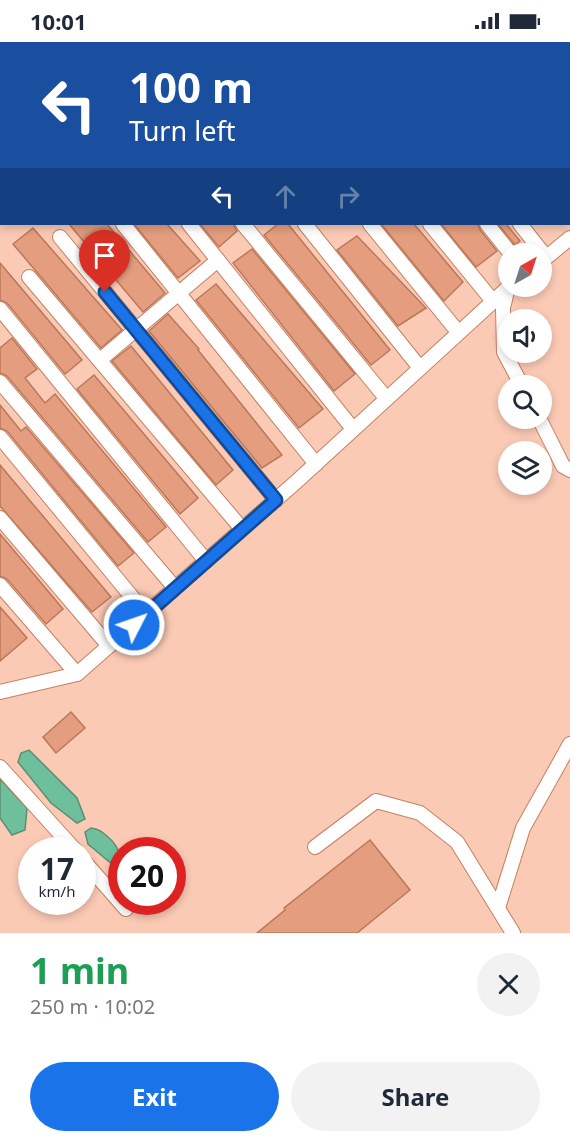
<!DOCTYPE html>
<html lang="en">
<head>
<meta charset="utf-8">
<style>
	:root { --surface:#fff; --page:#f2f2f3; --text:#1f2937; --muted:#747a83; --accent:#1a73e8 }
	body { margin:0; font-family:"Noto Sans",sans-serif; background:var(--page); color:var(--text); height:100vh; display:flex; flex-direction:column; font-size:22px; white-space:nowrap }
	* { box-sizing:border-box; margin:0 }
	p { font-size:20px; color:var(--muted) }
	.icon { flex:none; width:33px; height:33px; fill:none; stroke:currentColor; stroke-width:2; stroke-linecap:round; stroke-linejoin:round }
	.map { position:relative; height:891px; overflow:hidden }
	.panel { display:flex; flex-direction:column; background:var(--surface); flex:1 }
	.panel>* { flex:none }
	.hud { position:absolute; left:0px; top:0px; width:570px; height:183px; box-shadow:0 3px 9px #0003; background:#1a4fa0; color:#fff; overflow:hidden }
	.needle { width:39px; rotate:39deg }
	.tools { position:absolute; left:498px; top:201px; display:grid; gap:12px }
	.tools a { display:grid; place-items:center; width:54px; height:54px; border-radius:50%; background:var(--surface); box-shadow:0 3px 9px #0003; font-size:30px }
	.speed { position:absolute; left:18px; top:795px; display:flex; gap:12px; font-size:30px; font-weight:700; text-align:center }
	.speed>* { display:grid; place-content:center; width:78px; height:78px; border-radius:50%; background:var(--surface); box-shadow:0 3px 9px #0003; line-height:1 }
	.speed small { font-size:15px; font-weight:400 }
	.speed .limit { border:9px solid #d22; background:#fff; color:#111 }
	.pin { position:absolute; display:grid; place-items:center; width:51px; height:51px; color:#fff; margin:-62px -26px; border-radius:50% 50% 50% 0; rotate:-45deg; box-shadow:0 0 6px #0007 }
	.pin .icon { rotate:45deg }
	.me { position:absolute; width:66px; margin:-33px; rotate:49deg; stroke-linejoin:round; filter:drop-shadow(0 0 4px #0008) }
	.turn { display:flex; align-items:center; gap:21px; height:126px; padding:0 30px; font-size:27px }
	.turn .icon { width:78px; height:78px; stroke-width:2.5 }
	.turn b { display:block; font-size:42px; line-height:51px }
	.lanes { display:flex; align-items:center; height:57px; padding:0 30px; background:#0003; justify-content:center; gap:30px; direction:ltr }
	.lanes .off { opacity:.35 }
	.round { display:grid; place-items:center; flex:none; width:63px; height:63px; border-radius:32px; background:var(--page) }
	.overview { display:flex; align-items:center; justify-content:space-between; height:102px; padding:0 30px }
	h1 { font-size:36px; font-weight:700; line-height:45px; color:#1e9e55 }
	.cta { display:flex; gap:12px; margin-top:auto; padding:12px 30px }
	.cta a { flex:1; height:69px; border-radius:36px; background:var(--accent); color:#fff; font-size:24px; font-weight:700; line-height:69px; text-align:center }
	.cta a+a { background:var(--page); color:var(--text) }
	.status { display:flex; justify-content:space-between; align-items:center; height:42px; padding:0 30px; background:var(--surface); direction:ltr }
	.status svg { height:16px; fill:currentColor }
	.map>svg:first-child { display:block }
	.built { fill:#fbcab5; fill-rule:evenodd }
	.water { fill:#6ec09d; stroke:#5d8e72; stroke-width:1.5 }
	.building { fill:#e49d7e; stroke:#bb7859; stroke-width:1.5 }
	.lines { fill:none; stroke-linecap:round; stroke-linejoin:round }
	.minor-casing { stroke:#c48061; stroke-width:16 }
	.minor { stroke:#fff; stroke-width:14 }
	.route-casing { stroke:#114b97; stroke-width:15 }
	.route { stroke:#1a73e8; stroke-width:10 }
</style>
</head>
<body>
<div class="status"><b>10:01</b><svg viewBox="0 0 49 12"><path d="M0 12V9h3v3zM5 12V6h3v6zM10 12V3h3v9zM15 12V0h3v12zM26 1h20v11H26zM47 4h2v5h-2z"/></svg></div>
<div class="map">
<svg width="570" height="891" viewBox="0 0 570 891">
	<rect width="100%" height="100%" fill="#f5d7ca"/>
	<path class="built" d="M0 0H570V891H0ZM2 2H568V182H2ZM508 212H542V244H508ZM508 278H542V310H508ZM508 344H542V376H508ZM508 410H542V442H508ZM32 808H82V860H32ZM122 808H172V860H122Z"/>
	<g class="water">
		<path d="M29 708 77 756 85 777 77 781 51 761 18 720 21 711Z"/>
		<path d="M0 737 27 766 25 788 12 793 0 776Z"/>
		<path d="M91 786C99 787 102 790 108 795 122 807 122 819 121 836L113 823 88 802 85 790Z"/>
	</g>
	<g class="building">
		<path d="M69 182H107L165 251 143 270Z"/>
		<path d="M134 182H167L200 219 178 236Z"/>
		<path d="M200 182H233L237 189 219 205Z"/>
		<path d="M278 182H288L390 308 371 323 264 193Z"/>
		<path d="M381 182H414L463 240 444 259Z"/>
		<path d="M441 182H478L480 188 497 209 476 225Z"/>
		<path d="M498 182H506L520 199 515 203Z"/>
		<path d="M33 186 122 288 101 306 13 202Z"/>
		<path d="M357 194 426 266 398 284 337 208Z"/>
		<path d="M252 207 355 332 334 349 233 221Z"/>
		<path d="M0 221 82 318 65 332 7 261 0 258Z"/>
		<path d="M216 242 323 367 299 386 196 258Z"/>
		<path d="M168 272 199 307 198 308 282 413 262 426 149 289Z"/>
		<path d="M12 296 37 327 25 336 45 361 55 352 166 485 148 500 7 334 0 331V306Z"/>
		<path d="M131 304 233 428 216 443 112 319Z"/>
		<path d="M94 333 198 456 180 472 77 347Z"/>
		<path d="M0 363 21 389 26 385 134 511 118 524 7 389 0 386Z"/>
		<path d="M0 423 111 555 92 570 0 464Z"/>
		<path d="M0 492 63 567 46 582 7 537 0 534Z"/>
		<path d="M0 565 27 596 0 619Z"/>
		<path d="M71 670 85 686 56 711 43 695Z"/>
		<path d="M370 798 410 848 357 891H257L285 868 284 866Z"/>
	</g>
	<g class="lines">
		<defs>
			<g id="minor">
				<path d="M45 0 46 2"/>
				<path d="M221 0 223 2"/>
				<path d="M280 0 282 2"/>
				<path d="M339 0 340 2"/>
				<path d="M380 0 381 2"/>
				<path d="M428 0 429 2"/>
				<path d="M483 1V2"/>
				<path d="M199 2 201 0"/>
				<path d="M568 101 570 103"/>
				<path d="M568 163 570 164"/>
				<path d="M123 182 316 422"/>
				<path d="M189 182 353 387"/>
				<path d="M243 182 386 356"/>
				<path d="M305 182 420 326"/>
				<path d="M370 182 458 290"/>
				<path d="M430 182 492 258"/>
				<path d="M487 182 511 212"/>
				<path d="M520 182 546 215"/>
				<path d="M60 195 276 458"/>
				<path d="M542 219 570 196"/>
				<path d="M29 235 242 487"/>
				<path d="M508 245 503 266 504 310 522 344"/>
				<path d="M0 267 206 519"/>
				<path d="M100 318 218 218"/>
				<path d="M0 340 175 546"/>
				<path d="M539 376 563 424 570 428"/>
				<path d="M0 395 146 572"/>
				<path d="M0 476 109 604"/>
				<path d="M0 543 77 632"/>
				<path d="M0 650 77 632 296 440 510 244"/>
				<path d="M0 725 75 808"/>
				<path d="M315 805 376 759 420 771 457 800 513 891"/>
				<path d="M82 817 126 867"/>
				<path d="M498 866 523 786 570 702"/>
			</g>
		</defs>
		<use href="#minor" class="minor-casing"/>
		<use href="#minor" class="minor"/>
	</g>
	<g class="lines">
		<defs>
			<path id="route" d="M105 250 276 458 134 583"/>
		</defs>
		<use href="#route" class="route-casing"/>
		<use href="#route" class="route"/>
	</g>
</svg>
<div class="tools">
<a><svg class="needle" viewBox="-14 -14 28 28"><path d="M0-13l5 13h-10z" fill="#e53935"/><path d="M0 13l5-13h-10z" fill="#747a83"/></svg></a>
<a><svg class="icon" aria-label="sound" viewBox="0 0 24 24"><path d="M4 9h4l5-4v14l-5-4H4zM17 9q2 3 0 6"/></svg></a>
<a><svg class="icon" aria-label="search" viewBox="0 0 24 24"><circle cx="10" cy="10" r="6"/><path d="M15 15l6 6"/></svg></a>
<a><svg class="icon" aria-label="layers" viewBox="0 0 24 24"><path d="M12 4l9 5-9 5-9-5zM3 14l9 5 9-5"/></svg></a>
</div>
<div class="speed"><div>17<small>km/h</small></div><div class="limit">20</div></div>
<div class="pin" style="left:105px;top:250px;background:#d93025"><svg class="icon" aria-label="arrive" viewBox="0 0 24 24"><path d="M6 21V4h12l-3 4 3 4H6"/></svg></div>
<svg class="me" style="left:134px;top:583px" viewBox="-20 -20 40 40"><circle r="17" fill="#1a73e8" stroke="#fff" stroke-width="3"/><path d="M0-11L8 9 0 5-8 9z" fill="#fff"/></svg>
<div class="hud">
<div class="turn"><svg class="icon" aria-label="left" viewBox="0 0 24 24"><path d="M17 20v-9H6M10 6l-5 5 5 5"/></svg><div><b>100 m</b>Turn left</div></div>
<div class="lanes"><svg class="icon" aria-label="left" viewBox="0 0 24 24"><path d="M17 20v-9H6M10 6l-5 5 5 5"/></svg><svg class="icon off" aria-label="ahead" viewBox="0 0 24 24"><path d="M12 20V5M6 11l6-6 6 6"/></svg><svg class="icon off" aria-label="right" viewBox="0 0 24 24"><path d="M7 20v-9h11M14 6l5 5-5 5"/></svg></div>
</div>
</div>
<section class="panel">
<div class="overview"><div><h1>1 min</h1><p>250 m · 10:02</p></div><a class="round"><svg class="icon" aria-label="close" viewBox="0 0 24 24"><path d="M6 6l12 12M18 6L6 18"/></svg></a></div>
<div class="cta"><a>Exit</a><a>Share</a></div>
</section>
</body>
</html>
